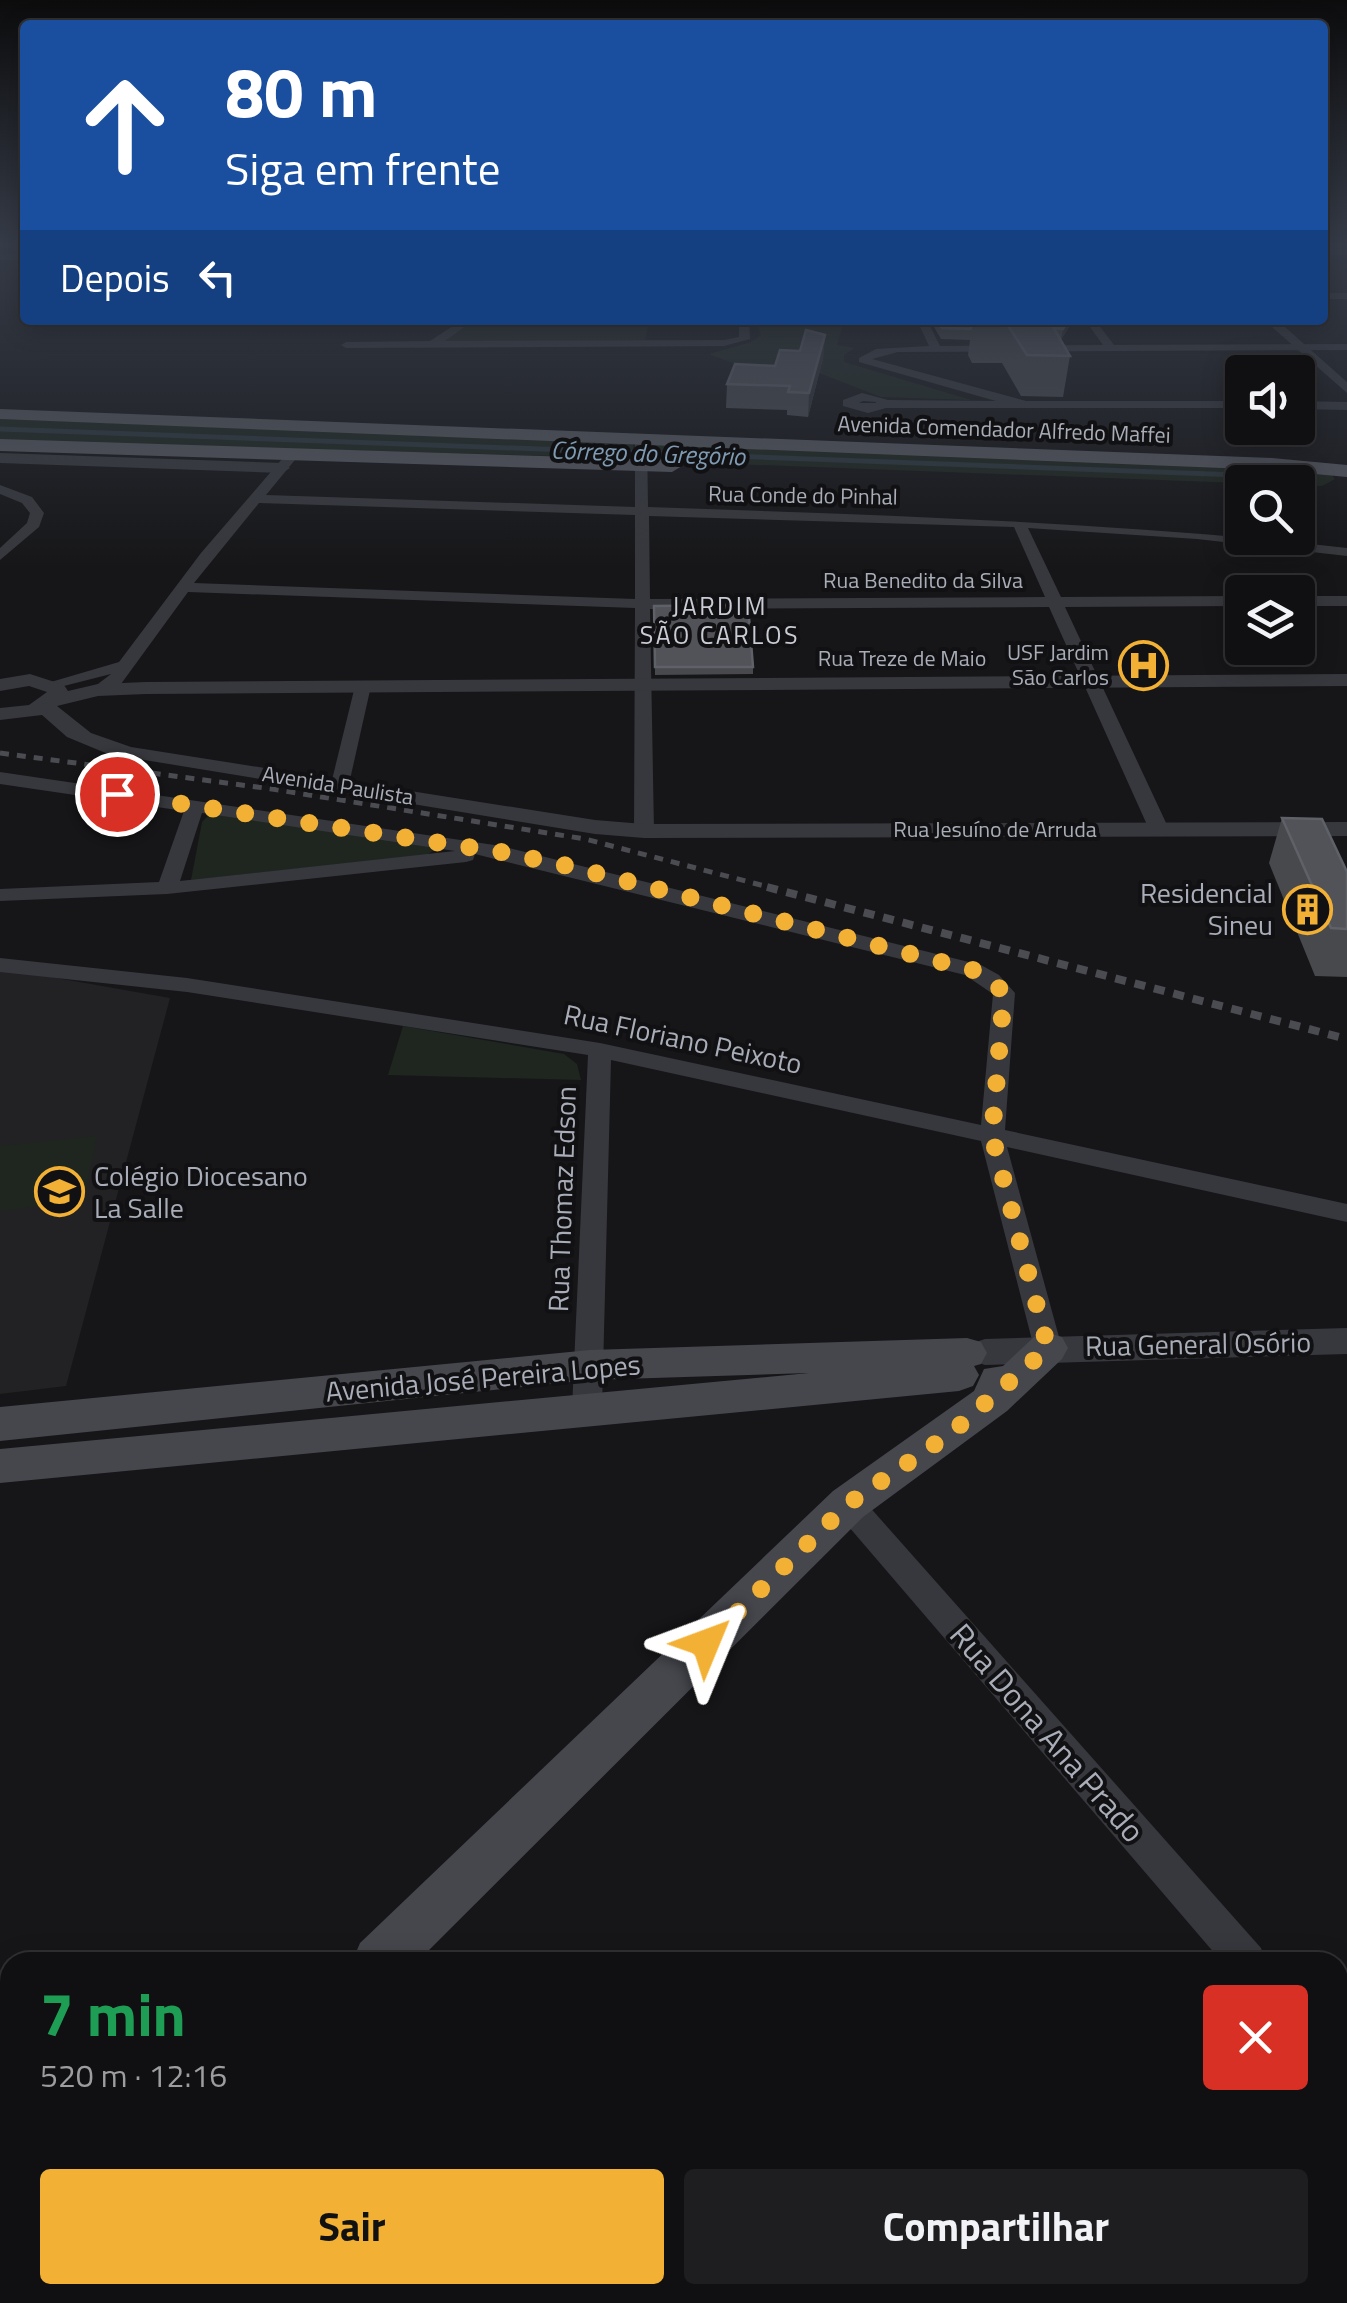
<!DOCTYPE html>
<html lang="pt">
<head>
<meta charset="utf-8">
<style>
	:root { --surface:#101012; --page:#1e1e20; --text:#f1f3f6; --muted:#9c9d9f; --line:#303032; --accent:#f2b134 }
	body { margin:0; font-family:"Titillium Web",sans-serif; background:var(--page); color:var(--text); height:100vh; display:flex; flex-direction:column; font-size:38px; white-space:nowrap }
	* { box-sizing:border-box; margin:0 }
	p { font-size:32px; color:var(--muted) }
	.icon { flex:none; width:55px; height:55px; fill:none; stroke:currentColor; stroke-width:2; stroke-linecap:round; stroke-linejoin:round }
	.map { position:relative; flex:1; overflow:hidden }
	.details { position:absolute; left:0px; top:1952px; width:1348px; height:352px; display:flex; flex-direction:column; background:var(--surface); border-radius:30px 30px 0 0; box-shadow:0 5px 25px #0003,0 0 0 2px var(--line) }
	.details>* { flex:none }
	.hud { position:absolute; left:20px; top:20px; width:1308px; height:305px; border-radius:10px; box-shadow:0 5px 25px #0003,0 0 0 2px var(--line); background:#1a4fa0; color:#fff; overflow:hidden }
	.buttons { position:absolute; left:1225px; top:355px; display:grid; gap:20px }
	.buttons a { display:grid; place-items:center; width:90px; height:90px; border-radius:10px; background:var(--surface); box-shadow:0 5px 25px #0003,0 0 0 2px var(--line); font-size:50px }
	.pin { position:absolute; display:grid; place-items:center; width:85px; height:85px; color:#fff; margin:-42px; border:5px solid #fff; border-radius:50%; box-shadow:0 2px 10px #0007 }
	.me { position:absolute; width:110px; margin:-55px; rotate:46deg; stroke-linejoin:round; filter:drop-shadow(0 0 8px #0008) }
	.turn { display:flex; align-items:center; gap:35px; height:210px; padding:0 40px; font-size:45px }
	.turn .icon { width:130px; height:130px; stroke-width:2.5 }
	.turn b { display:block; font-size:70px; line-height:85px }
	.then { display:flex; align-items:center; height:95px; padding:0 40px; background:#0003; gap:20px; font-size:38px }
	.round { display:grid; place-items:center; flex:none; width:105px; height:105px; border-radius:10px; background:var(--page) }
	.summary { display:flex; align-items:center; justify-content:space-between; height:170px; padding:0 40px }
	h1 { font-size:60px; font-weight:700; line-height:75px; color:#1e9e55 }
	.action { display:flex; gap:20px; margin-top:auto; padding:20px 40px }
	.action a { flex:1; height:115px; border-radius:10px; background:var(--accent); color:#111; font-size:40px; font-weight:700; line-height:115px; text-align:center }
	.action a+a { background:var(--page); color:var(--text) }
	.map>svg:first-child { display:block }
	.built { fill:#222225 }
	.green { fill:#1e261f }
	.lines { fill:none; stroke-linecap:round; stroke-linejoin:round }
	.stream { stroke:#2c353c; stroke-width:5 }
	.minor { fill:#37383d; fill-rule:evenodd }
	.tertiary { fill:#37383d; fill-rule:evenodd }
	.secondary { fill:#45474d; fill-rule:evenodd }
	.primary { fill:#53555c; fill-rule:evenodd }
	.rail-far1 { stroke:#4a4c52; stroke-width:5; stroke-dasharray:9 8; stroke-linecap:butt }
	.rail { stroke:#4a4c52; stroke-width:8; stroke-dasharray:11 9; stroke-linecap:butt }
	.wall { fill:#47494d }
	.shaded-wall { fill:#2f3033 }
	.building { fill:#525359; stroke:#5f6168; stroke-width:2.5 }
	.route { stroke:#f2b134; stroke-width:18; stroke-dasharray:0 32.4 }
	.labels { text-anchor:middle; stroke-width:8; stroke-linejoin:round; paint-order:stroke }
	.far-street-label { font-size:22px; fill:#a8adb8; stroke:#111113 }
	.far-poi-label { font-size:22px; fill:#a8adb8; stroke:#111113; text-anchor:end }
	.far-water-label { font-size:25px; font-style:italic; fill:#7f9bb3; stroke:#111113 }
	.far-neighbourhood-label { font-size:25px; letter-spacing:2.5px; fill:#c9ccd4; stroke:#111113 }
	.poi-label { font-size:28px; fill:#a8adb8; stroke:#111113; text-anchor:end }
	.street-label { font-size:28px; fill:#a8adb8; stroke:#111113 }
	.near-street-label { font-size:32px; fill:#a8adb8; stroke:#111113 }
</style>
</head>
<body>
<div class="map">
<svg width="1347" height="2303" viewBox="0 0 1347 2303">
	<rect width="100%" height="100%" fill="#161618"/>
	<path class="built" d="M0 968 170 998 66 1386 0 1394Z"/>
	<g class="green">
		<path d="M474 320H687V322L648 323 645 342 441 343Z"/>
		<path d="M758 326 842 327 837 345 855 348 844 355V362L971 400 881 397 822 374 757 372 709 354 751 342 761 335Z"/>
		<path d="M0 419 627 442 633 443V458L0 441Z"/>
		<path d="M652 444 1042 457 1330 473 1335 479 1322 486 652 461Z"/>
		<path d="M210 814 430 845 434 850 427 855 191 880 202 822Z"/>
		<path d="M403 1026 564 1054 577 1064 581 1080 388 1075Z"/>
		<path d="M97 1136 83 1201 0 1211V1146Z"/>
	</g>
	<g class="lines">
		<path class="stream" d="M0 429 1295 477"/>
		<g class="minor">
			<rect x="1322" y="249" width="25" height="6"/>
			<rect x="0" y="254" width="25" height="6"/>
			<rect x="1322" y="293" width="25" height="6"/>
			<path d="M462 320H474L445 341 724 340 739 337V320H749L750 339 724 346 346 348 341 345 346 342 430 341Z"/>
			<path d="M917 320H927L940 346 1103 345 1085 320H1095L1114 345 1347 344V350L898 352 872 359 1026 401H1242V408H886L868 413 843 406V400L862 393 888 400 996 401 859 362V358L876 349 929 346ZM863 401 876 402V403H859Z"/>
			<path d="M1298 401 1347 402V410L1298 409Z"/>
			<path d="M641 435 647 439 648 507C882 515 1117 522 1347 548V556L1197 539 1028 528 1061 597 1242 596V606L1065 607 1168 827 1158 833 1148 827 1049 607 650 609 654 831 644 837 634 831 635 608 188 592 121 684 98 695 90 690 111 674 52 689 44 684 119 662 201 553 288 452 299 455 266 495 635 507V439ZM259 503 635 515V599L194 583ZM649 516 1014 527 1045 597 650 599Z"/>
			<path d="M0 485 32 497 44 513 39 527 0 560V548L27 523 30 513 22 503 0 494Z"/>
			<rect x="1298" y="596" width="49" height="10"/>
			<path d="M363 681 371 686 349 784 340 790 331 784 355 686Z"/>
			<path d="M0 772 501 846 981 965 999 975 1015 993 1005 1130 1347 1204V1222L1007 1147 1062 1348 1058 1356 1048 1359 1038 1356 1034 1348 981 1141 611 1060 602 1409 597 1417 587 1421 577 1417 572 1409 588 1055 187 992 0 972V958L187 978 600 1043 981 1125 993 994 965 975 475 854 473 860 466 862 167 894 0 901V889L159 882 184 811 0 784ZM202 813 455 851 180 881Z"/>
			<path d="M848 1491 859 1495 1261 1948 1266 1962H1222L837 1513 832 1504 837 1495Z"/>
			<path d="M1338 2047 1347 2050V2099L1338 2095Z"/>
		</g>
		<g class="tertiary">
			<path d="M1264 320H1277L1347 382V393Z"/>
			<path d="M0 453 282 463 290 468 282 473 0 463Z"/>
			<path d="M30 674 64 685 68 691 98 684 146 682 1347 674V686L146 694 98 696 57 706 91 733 131 747 595 820 644 824 1347 822V836L644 838 595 834 108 754 67 737 42 715 0 720V708L29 705 47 692 29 686 0 691V679Z"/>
			<path d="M1347 1328V1354L985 1365 973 1361 968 1352 973 1343 985 1339Z"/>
			<path d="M10 2263V2295H35L31 2303H0V2267Z"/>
		</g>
		<g class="secondary">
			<path d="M1048 1333 1062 1337 1068 1348 1062 1359 1007 1411 863 1517 417 1962H352L360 1943 833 1491 974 1391 984 1369 1003 1366 1034 1337Z"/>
			<path d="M967 1338 981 1342 987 1353 981 1364 974 1366 979 1375 973 1386 959 1391 0 1483V1449L809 1373 590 1380 0 1441V1407L590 1350Z"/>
			<path d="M431 2295H493L497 2303H433Z"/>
			<path d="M537 2295H600L604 2303H540Z"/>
		</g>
		<g class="primary">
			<path d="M0 409 1272 458 1347 465V477L1272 470 0 419Z"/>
			<path d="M0 439 672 460 682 466 672 472 0 451Z"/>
		</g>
		<path class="rail-far1" d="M0 753 272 789 585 839 776 889"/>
		<path class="rail" d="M767 887 1347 1039"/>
	</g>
	<g class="wall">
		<path d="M930 320H1073L1061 340 1070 356 1063 397 1021 396 1002 363H972L968 355 970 340 941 339Z"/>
		<path d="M825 335 823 358 808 417 787 415V410L726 408 727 384 775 366Z"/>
		<path d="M654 606 753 667V674L655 675Z"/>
		<path d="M1282 818 1347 872V977L1315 976 1269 863Z"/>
	</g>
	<g class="shaded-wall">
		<path d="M1068 320H1073L1061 340 1063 329Z"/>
		<path d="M825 335 823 358 808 417 809 393Z"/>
	</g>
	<g class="building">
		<path d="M937 320H972L971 329 942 328Z"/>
		<path d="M974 320H1049L1070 356 1027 355 1007 324H976Z"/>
		<path d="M1049 320H1068L1063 329 1054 328Z"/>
		<path d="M806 330 825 335 809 393 788 392 790 386 727 384 735 364 775 366 780 350 800 351Z"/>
		<path d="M748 605 753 667H655L654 606Z"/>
		<path d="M1282 818 1322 819 1347 872V929L1331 928Z"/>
	</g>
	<linearGradient id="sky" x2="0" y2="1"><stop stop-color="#0c0c0d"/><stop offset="0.43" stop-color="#363c48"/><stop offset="1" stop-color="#363c48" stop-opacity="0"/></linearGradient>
	<rect width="1347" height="569" fill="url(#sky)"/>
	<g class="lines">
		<path class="route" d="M117 794 501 852 568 866 973 970 991 980 1004 993 992 1136 1048 1348 951 1433 848 1504 706 1643"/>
	</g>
	<defs>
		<symbol id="hospital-ring" viewBox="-11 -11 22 22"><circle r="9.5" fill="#111113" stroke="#f2b134" stroke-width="1.5"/><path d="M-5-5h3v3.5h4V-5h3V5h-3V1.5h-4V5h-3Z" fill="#f2b134"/></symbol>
		<symbol id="building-ring" viewBox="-11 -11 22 22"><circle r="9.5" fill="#111113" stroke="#f2b134" stroke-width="1.5"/><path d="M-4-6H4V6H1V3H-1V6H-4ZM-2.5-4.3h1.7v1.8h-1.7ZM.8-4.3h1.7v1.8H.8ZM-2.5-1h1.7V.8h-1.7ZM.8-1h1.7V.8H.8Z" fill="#f2b134"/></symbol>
		<symbol id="university-ring" viewBox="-11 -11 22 22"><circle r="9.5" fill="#111113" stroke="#f2b134" stroke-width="1.5"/><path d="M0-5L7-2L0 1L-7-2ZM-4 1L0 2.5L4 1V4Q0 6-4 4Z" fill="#f2b134"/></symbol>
	</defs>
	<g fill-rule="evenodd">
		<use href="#hospital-ring" x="1116" y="638" width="55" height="55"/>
		<use href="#building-ring" x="1280" y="882" width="55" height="55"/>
		<use href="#university-ring" x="32" y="1164" width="55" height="55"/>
	</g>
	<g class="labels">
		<g class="far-street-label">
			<text transform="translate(1004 429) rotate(2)" y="8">Avenida Comendador Alfredo Maffei</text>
			<text transform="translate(803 495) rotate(1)" y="8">Rua Conde do Pinhal</text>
			<text x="923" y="588">Rua Benedito da Silva</text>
			<text x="902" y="666">Rua Treze de Maio</text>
			<text transform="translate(338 785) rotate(9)" y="8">Avenida Paulista</text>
			<text x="995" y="837">Rua Jesuíno de Arruda</text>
		</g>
		<g class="far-poi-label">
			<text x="1109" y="660">USF Jardim<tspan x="1109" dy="25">São Carlos</tspan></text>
		</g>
		<g class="far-water-label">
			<text transform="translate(648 453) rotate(2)" y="9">Córrego do Gregório</text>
		</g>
		<g class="far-neighbourhood-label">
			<text x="720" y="615">JARDIM<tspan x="720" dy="29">SÃO CARLOS</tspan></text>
		</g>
		<g class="poi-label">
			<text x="1273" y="903">Residencial<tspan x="1273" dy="32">Sineu</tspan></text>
			<text x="94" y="1186" text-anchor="start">Colégio Diocesano<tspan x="94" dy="32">La Salle</tspan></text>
		</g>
		<g class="street-label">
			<text transform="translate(683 1039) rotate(12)" y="10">Rua Floriano Peixoto</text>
			<text transform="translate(562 1199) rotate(-88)" y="10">Rua Thomaz Edson</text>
			<text transform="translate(1198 1344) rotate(-1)" y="10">Rua General Osório</text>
			<text transform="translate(483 1378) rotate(-5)" y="10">Avenida José Pereira Lopes</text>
		</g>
		<g class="near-street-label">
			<text transform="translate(1047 1733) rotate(49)" y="11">Rua Dona Ana Prado</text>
		</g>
	</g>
</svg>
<div class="buttons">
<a><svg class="icon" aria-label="sound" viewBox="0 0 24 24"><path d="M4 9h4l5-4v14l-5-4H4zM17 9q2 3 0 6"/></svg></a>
<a><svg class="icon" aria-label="search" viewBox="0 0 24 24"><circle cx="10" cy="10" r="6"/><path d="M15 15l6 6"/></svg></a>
<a><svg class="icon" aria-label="layers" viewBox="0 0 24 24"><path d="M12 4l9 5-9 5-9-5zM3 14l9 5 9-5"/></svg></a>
</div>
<div class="pin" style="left:117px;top:794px;background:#d93025"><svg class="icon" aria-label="arrive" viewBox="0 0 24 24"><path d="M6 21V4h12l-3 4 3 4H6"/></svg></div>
<svg class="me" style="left:706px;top:1643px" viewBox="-20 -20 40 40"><path d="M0-17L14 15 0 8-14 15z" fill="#f2b134" stroke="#fff" stroke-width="4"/></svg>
<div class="hud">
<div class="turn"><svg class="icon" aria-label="ahead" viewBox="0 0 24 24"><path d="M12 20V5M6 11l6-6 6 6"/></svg><div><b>80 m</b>Siga em frente</div></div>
<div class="then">Depois<svg class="icon" aria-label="left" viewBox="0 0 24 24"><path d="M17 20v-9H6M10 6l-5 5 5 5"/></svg></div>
</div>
<section class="details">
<div class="summary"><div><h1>7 min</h1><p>520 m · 12:16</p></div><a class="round" style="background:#d93025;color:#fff"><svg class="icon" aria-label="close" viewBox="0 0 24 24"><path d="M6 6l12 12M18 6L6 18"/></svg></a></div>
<div class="action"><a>Sair</a><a>Compartilhar</a></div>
</section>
</div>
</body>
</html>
